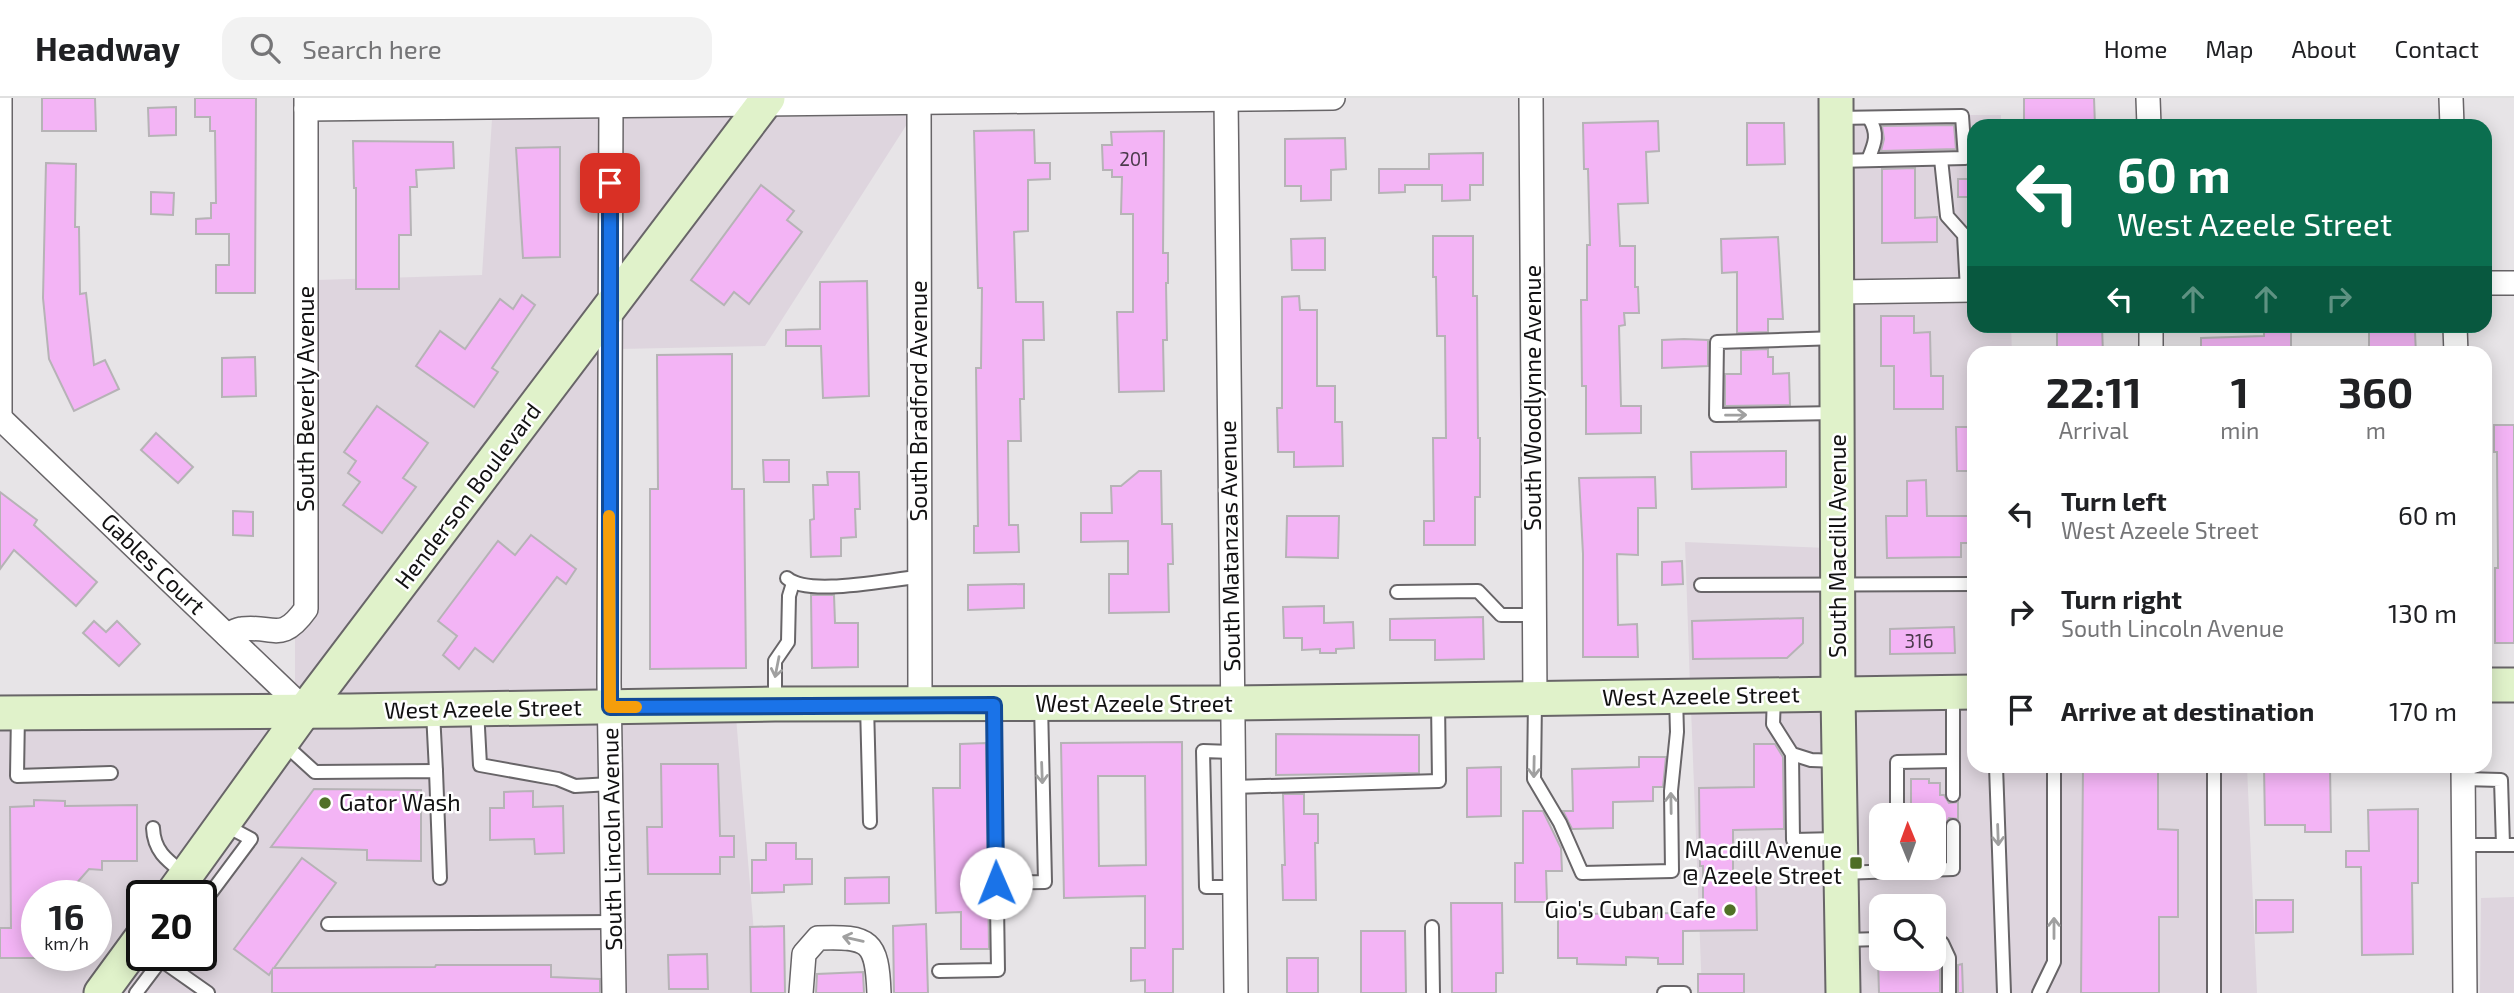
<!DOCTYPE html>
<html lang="en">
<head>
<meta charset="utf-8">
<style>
	:root { --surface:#fff; --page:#f2f2f2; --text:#202124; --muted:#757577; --line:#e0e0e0 }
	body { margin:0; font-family:"Exo 2",sans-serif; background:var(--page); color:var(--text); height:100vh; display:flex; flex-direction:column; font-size:26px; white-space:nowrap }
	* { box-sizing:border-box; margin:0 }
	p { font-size:23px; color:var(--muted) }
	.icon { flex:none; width:38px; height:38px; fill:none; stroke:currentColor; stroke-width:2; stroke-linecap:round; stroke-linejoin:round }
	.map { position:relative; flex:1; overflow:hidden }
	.drawer { position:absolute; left:1967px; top:248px; width:525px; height:427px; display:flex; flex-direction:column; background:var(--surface); border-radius:21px; box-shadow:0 4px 18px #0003 }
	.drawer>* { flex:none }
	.banner { position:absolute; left:1967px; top:21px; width:525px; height:214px; border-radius:21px; box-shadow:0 4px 18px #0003; background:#0b6e4f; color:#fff; overflow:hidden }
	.needle { width:46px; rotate:359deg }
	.tools { position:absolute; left:1869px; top:705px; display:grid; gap:14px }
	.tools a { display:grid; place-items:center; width:77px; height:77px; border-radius:14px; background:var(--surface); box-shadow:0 4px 18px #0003; font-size:35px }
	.speed { position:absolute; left:21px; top:782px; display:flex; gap:14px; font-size:35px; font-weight:700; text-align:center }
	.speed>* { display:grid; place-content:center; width:91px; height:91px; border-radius:50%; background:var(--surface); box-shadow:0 4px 18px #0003; line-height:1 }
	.speed small { font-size:18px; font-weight:400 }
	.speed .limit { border:4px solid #111; border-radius:10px; background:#fff; color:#111 }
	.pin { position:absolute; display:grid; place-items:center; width:60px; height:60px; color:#fff; margin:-30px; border-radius:14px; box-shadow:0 4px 10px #0006 }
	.me { position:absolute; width:77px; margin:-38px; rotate:359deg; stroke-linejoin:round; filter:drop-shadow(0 0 5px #0008) }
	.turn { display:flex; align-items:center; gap:24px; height:147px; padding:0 35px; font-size:32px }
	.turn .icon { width:91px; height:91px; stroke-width:2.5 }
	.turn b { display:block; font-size:49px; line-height:60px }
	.lanes { display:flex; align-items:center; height:66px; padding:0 35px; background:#0003; justify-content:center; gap:35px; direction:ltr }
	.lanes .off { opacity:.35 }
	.eta { display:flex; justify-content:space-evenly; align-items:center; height:119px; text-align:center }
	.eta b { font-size:42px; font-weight:700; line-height:49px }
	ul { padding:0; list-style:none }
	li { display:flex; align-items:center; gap:21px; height:98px; padding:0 35px }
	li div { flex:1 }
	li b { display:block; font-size:26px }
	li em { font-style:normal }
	header { display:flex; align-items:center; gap:42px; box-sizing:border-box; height:98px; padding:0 35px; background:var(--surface); border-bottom:2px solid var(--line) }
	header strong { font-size:33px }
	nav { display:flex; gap:38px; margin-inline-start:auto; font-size:24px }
	.search { width:490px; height:63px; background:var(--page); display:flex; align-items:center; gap:18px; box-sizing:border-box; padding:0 24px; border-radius:21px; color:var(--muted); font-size:26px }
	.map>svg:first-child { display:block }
	.built { fill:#ded5de; fill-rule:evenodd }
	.building { fill:#f3b4f5; stroke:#b6b3b6; stroke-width:2; fill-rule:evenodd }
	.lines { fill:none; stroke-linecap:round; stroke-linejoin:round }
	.lane-casing { stroke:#686568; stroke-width:16 }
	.street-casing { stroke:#686568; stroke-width:26 }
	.secondary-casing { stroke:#686568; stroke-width:37 }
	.lane { stroke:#fff; stroke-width:12 }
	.street { stroke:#fff; stroke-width:23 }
	.secondary { stroke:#e0f2ca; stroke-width:33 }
	.oneway { stroke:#a0a0a0 }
	.route-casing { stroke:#114b97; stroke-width:18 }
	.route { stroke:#1a73e8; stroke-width:12 }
	.slow { stroke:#f59e0b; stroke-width:12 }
	.poi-dot { fill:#507027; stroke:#fff; stroke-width:2.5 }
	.labels { text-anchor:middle; stroke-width:5; stroke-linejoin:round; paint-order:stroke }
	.number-label { font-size:19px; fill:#4a3a4b }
	.street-label { font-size:23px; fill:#121112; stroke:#fff }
	.poi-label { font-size:23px; fill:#121112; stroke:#fff; text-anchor:end }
</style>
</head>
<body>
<header>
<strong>Headway</strong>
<div class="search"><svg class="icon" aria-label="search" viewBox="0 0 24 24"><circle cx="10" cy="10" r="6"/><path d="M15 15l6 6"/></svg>Search here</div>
<nav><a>Home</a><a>Map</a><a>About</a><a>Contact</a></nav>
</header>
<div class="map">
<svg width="2514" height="895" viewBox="0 0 2514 895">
	<rect width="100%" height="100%" fill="#e7e4e7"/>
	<g class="built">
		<path d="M1846 17H2001V28H1974V180L1848 182Z"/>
		<path d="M909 18V23L765 248 619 251V218L767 19Z"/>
		<path d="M740 19 619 181 621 20Z"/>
		<path d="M492 21H600L598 209 304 596 295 587V538L305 532 314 518 316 182 482 177Z"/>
		<path d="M1974 204V228H2011L2012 255 1974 256V582L1848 585V205Z"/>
		<path d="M598 245 599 598 328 600Z"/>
		<path d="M1685 444 1827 450V585L1690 587Z"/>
		<path d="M1974 606V668L2247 669 2257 895H1853L1848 608ZM1881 718H1934V770H1881ZM1881 808H1934V861H1881Z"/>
		<path d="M1827 608 1832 895H1702L1691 610Z"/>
		<path d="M736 619 759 895H624L620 621Z"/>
		<path d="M599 621 604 895H115L142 858H201V798H185L310 624Z"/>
		<path d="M283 624 158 798H142V820L88 895H0V627ZM37 798H96V858H37Z"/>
		<path d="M2514 799V895H2480L2481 800Z"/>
	</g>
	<g class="building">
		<path d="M42 0H95L96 33H42Z"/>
		<path d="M195 0H256L255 195H216V167H229V136H196V121L211 120V105H216L215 33H210V19H195Z"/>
		<path d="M2024 0H2094L2095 28H2024Z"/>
		<path d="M176 9V37L149 38 148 10Z"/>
		<path d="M1658 23 1659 53 1646 54 1648 105 1618 106 1620 148H1635V189H1638L1639 215H1624L1625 227 1619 228 1621 308H1641V335L1586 336V288H1582L1581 202H1587V147H1590L1588 71H1584L1583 25Z"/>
		<path d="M1747 25H1784L1785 66 1747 67Z"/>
		<path d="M1954 27 1956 51 1881 53 1884 41 1882 28Z"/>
		<path d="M1034 32 1035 65H1050V81L1028 82V133L1014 134 1016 204H1043L1044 242H1023L1024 301H1020L1021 343H1008L1009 427H1018L1019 454 974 455V428H978L976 270H981L982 190H978L974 33Z"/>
		<path d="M1164 33 1163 155H1168V185H1166L1167 242H1163L1164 293 1119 294 1117 214H1133V116H1121L1122 79H1112V72H1103L1102 47H1112L1111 34Z"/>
		<path d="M1345 40 1346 71 1331 72V102L1301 103V88H1285V41Z"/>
		<path d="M353 43 453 44 454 70 416 72 417 89H410L411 137H399V191H356V90H354Z"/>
		<path d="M560 49V159L523 160 516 50Z"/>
		<path d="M1483 55V87H1470V102L1442 103V87H1405V94L1379 95V71H1429V56Z"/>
		<path d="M46 65 76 66 75 129H79L80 196 86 195 94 267 105 262 119 291 74 313 49 261 43 200Z"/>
		<path d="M1915 70V120L1937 119V144L1882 145V71Z"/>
		<rect x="1958" y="81" width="16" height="18"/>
		<path d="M761 87 794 113 787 122 802 134 749 206 734 194 724 207 691 182Z"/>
		<path d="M151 94 174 95 173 117 151 116Z"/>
		<path d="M1433 138H1473V198H1477L1478 340H1480V399H1475V447H1424V423H1434L1433 340H1446L1445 238H1437L1436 179H1433Z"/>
		<path d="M1778 139 1783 221H1768V234L1737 235V174L1722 175 1721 141Z"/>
		<path d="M1325 140V172H1292L1291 141Z"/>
		<path d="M867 183 869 298 823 300 821 248H786V232L820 231V184Z"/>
		<path d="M522 197 535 207 492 270 498 274 474 309 416 268 440 233 465 251 500 201 513 211Z"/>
		<path d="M1299 198 1300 212H1317V288H1335V324H1342L1343 368 1294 369V354H1278L1277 310H1282V199Z"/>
		<path d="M1881 218H1914V235L1930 234 1931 278H1943V311H1894V268H1881Z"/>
		<path d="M2102 228 2103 256H2057V230Z"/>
		<path d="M2264 231H2291V256H2201V240L2264 238Z"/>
		<path d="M2369 234H2415L2416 256H2369Z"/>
		<path d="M1684 241 1708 242V268L1662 270V242Z"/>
		<path d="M1768 251V259H1773V276L1789 275 1790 307 1725 308V276H1741V252Z"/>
		<path d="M732 256V391H744L746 570 650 571V391H658L657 257Z"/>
		<path d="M255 259 256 298 222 299V260Z"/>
		<path d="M377 308 428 345 403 380 416 389 382 435 343 407 360 384 348 375 356 363 344 354Z"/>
		<path d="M2494 327H2514V545H2495V470H2498L2497 354H2494Z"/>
		<path d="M1956 329H1974V373H1957Z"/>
		<path d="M156 335 193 369 178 385 141 352Z"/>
		<path d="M1786 353V389L1692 391 1691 354Z"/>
		<path d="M763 362H789V384H764Z"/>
		<path d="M1139 373H1161L1162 426H1172L1173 466H1168L1169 514 1109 515V476H1128V443L1081 444V415H1112L1111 388H1121Z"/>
		<path d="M827 374H859L860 411H855L856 439 841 440V458L811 459 810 422 814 421 813 387H828Z"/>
		<path d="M1655 379 1656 410H1638V457L1617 456 1618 527 1637 526 1638 559H1583V456L1579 380Z"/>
		<path d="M1926 382 1927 418H1974V445H1961V459L1887 460 1886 418H1907V383Z"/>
		<path d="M0 394 37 422 34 427 97 484 76 508 14 452 0 471Z"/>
		<path d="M233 413 253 414V438L233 437Z"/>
		<path d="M1287 418H1339L1338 460 1286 459Z"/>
		<path d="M531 437 576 471 566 486 557 479 493 564 475 550 459 571 443 557 457 538 438 523 498 443 515 457Z"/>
		<path d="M1682 463 1683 486 1662 487V464Z"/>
		<path d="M1024 486V510L968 512V487Z"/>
		<path d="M811 497H834L835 525H858V569L812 570Z"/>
		<path d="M1324 508V525L1353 524 1354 550 1336 551V555H1320V551L1302 552V540H1284L1283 509Z"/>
		<path d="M1483 519 1484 561 1435 562V542H1390V521Z"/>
		<path d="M1803 520V545L1787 560 1693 561 1692 523Z"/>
		<path d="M94 523 106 534 117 523 140 546 119 568 83 535Z"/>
		<path d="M1954 529 1955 555 1890 556V531Z"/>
		<path d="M1276 636 1419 637V675L1276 677Z"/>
		<path d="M1182 644 1183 851H1173V895H1145V882L1131 883V850H1145V798L1064 800 1061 645ZM1098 678H1145L1146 767 1099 768Z"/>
		<path d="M986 645 989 851H961V814L936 815 933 690H960V646Z"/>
		<path d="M1754 646H1775L1783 659 1784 731 1733 732V778H1756L1757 832 1683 833V866H1658V860L1626 859V867L1577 866V860H1558V816L1703 815V768H1700L1699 690 1754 689Z"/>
		<path d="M1639 659H1666L1663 689H1653V703L1613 704V730L1572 731 1563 713H1573L1572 671 1639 669Z"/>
		<path d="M661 666H718L720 738H734V759H720V776H648L647 729H662Z"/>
		<path d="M2083 668H2158V731L2178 732V819H2159V895H2081Z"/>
		<path d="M2264 668H2330L2331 734H2305V727H2265Z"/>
		<path d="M1501 669V718L1467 719V670Z"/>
		<path d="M1911 681H1929V685H1940V697H1944L1949 705 1958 704V721L1949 720 1944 728 1934 729V718H1911Z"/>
		<path d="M314 691 421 692V763L367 762V752L271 749Z"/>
		<path d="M533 693V709L563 708 564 755 535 756 534 741 490 742V710H504V694Z"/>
		<path d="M1283 696H1304V716H1318V745H1315L1316 802H1283L1282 767H1285Z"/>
		<path d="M34 702 65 703V708L137 707V763H102V772L89 771 75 787V798H37V860H0V830H11L10 709 34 708Z"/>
		<path d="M2418 711V785H2412L2413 856 2362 857 2361 769H2346V753H2369L2368 712Z"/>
		<path d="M1523 713H1543L1561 750 1562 773H1546L1547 804H1515V765H1523Z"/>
		<path d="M766 745H796V761H812V786L784 787V794L752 795V762H766Z"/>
		<path d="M302 760 336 785 274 870 435 869 436 867H551V879L600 881V895H272V872L269 877 234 851Z"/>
		<path d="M889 779V805L845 806V780Z"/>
		<path d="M2256 802H2293V834L2256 835Z"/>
		<path d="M1451 805H1502L1503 875H1496V895H1452Z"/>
		<path d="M926 826 928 895H894L893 828Z"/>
		<path d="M784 828 785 895H751L750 829Z"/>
		<path d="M1361 833H1405L1406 895H1361Z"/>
		<path d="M707 856 708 891H669L668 857Z"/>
		<rect x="1287" y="860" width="31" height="35"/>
		<path d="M1878 861H1934L1935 867H1940V895H1879Z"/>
		<path d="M1962 866 1963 895H1958V867Z"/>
		<path d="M863 874 864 895H816L817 876Z"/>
		<rect x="1698" y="876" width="46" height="19"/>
	</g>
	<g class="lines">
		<defs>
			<g id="lane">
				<path d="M1836 20 1962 18 1965 60 1836 63"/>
				<path d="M1941 61 1947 118 1964 137 1967 192"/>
				<path d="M1868 62C1875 45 1879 36 1869 20"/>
				<path d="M1837 315 1716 317 1717 244 1837 240"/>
				<path d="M787 480C808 499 890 481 919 479"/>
				<path d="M1701 487 1974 486"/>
				<path d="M1397 494 1478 493 1501 517H1535"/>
				<path d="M1953 595V697"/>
				<path d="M1774 598 1773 626 1792 656 1811 662 1839 663"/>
				<path d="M1535 601 1534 681 1560 725 1582 775 1672 773 1671 693 1677 634 1676 599"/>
				<path d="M775 606V563L788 544 789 498 793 485"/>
				<path d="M867 607 870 724"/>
				<path d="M477 611 480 667 558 681 575 688 611 686"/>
				<path d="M433 614 436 673"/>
				<path d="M18 615 17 678 111 675"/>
				<path d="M282 644 315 674 436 673 440 780"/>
				<path d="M1232 654 1203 653 1206 789H1234"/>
				<path d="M1792 656 1793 742 1839 741"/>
				<path d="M1996 668 2004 895"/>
				<path d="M2463 681 2501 682 2503 747"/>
				<path d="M1233 689 1439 683 1438 603"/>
				<path d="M1897 718V664L1952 663"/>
				<path d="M153 730C154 754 168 763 186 777"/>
				<path d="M2464 747H2514"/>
				<path d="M1841 775 1953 771V728"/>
				<path d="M996 785 1045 784 1041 606"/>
				<path d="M201 808 251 741 223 726"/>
				<path d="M328 826 613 824"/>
				<path d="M1432 829 1433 895"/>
				<path d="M1843 842 1881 841"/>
				<path d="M1934 842 1942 845 1949 860V895"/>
				<path d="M161 862 208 895"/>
				<path d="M939 873 998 872 994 607"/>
				<path d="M136 895 164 858"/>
				<path d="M1664 895H1684"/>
				<path d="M2039 895 2054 864V668"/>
				<path d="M2214 895V668"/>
			</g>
			<g id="street">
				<path d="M0 0V320"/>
				<path d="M611 0 609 585 614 895"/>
				<path d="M919 0 920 607"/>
				<path d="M1226 0 1236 895"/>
				<path d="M1531 0 1535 601"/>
				<path d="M2148 0 2149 28"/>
				<path d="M2451 0 2452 28"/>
				<path d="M306 11 1333 0"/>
				<path d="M2485 185H2514"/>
				<path d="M1837 194 1974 192"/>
				<path d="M2151 228V256"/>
				<path d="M2455 228 2456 256"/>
				<path d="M0 320 305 612"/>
				<path d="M227 537C232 535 237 531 242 531 274 527 281 546 306 511V0"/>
				<path d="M2463 668 2465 895"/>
				<path d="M801 895 804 856 818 840C870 838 877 843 879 895"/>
			</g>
			<g id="secondary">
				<path d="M1836 0 1838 596 1843 895"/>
				<path d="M2485 587H2514"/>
				<path d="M0 615 350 613 775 606 1231 605 1974 594"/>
				<path d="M171 798 305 612 768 0"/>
				<path d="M101 895 142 839"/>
			</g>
		</defs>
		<use href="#lane" class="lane-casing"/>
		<use href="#street" class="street-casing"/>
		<use href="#secondary" class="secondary-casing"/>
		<use href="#lane" class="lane"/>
		<use href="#street" class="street"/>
		<use href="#secondary" class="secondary"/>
	</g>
	<defs><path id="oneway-shaft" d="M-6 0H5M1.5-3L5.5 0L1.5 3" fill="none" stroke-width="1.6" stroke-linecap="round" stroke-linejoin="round" transform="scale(1.75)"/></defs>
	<g class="oneway">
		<use href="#oneway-shaft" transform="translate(1736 317) rotate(-1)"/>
		<use href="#oneway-shaft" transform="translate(777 569) rotate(101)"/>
		<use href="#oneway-shaft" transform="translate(1534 669) rotate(91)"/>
		<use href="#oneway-shaft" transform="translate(1042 675) rotate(88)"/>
		<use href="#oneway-shaft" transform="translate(1671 705) rotate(-91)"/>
		<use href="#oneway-shaft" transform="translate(1998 737) rotate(88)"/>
		<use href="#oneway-shaft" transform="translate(2054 830) rotate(-90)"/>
		<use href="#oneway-shaft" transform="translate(853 841) rotate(-167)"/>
	</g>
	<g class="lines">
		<defs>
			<path id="route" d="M610 85V609L994 607 996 785"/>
		</defs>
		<use href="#route" class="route-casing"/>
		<use href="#route" class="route"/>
		<path class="slow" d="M609 418 610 609H636"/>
	</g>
	<g class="poi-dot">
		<circle cx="325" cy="705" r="7"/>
		<rect x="1849" y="758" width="14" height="14" rx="3.5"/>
		<circle cx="1730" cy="812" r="7"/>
	</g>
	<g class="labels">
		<g class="number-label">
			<text x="1134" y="68">201</text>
			<text x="1919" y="550">316</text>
		</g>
		<g class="street-label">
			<text transform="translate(1533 300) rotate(-90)" y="8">South Woodlynne Avenue</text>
			<text transform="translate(306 301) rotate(-90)" y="8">South Beverly Avenue</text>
			<text transform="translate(919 303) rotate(-90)" y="8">South Bradford Avenue</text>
			<text transform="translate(468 398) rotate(-53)" y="8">Henderson Boulevard</text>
			<text transform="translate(1230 448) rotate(-91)" y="8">South Matanzas Avenue</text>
			<text transform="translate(1838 448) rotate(-90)" y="8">South Macdill Avenue</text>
			<text transform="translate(153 466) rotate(44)" y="8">Gables Court</text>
			<text transform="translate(1701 598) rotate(-1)" y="8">West Azeele Street</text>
			<text x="1134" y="614">West Azeele Street</text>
			<text transform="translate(483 611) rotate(-1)" y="8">West Azeele Street</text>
			<text transform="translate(612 741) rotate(-91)" y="8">South Lincoln Avenue</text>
		</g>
		<g class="poi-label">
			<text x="339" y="713" text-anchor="start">Gator Wash</text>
			<text x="1842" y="760">Macdill Avenue<tspan x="1842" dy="26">@ Azeele Street</tspan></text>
			<text x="1716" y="820">Gio's Cuban Cafe</text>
		</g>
	</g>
</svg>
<div class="tools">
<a><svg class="needle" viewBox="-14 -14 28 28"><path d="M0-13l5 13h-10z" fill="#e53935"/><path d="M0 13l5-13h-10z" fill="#757577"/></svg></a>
<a><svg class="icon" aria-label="search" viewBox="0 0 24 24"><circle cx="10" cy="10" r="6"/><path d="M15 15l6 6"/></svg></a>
</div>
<div class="speed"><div>16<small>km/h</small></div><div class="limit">20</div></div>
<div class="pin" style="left:610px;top:85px;background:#d93025"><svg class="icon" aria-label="arrive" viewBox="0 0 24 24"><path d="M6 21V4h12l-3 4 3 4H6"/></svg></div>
<svg class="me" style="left:996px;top:785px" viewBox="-20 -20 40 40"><circle r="19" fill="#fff"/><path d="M0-13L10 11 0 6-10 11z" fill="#1a73e8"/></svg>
<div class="banner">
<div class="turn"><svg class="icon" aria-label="left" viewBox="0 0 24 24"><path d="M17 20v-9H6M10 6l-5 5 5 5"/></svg><div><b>60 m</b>West Azeele Street</div></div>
<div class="lanes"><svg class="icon" aria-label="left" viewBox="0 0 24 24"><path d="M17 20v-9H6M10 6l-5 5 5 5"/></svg><svg class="icon off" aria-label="ahead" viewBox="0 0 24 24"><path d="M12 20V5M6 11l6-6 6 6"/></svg><svg class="icon off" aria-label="ahead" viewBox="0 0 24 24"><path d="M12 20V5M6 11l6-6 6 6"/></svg><svg class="icon off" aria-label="right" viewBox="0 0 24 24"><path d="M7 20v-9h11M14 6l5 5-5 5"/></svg></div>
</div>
<section class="drawer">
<div class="eta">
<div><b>22:11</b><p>Arrival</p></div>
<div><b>1</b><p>min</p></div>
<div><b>360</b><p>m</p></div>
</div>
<ul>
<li><svg class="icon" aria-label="left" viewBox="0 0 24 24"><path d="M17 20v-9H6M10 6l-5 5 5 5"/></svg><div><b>Turn left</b><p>West Azeele Street</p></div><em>60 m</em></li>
<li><svg class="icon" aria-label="right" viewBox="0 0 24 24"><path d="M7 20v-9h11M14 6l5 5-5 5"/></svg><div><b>Turn right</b><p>South Lincoln Avenue</p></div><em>130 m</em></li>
<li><svg class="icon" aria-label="arrive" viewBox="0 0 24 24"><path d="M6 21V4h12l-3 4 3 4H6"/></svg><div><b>Arrive at destination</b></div><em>170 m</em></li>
</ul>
</section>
</div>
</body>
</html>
